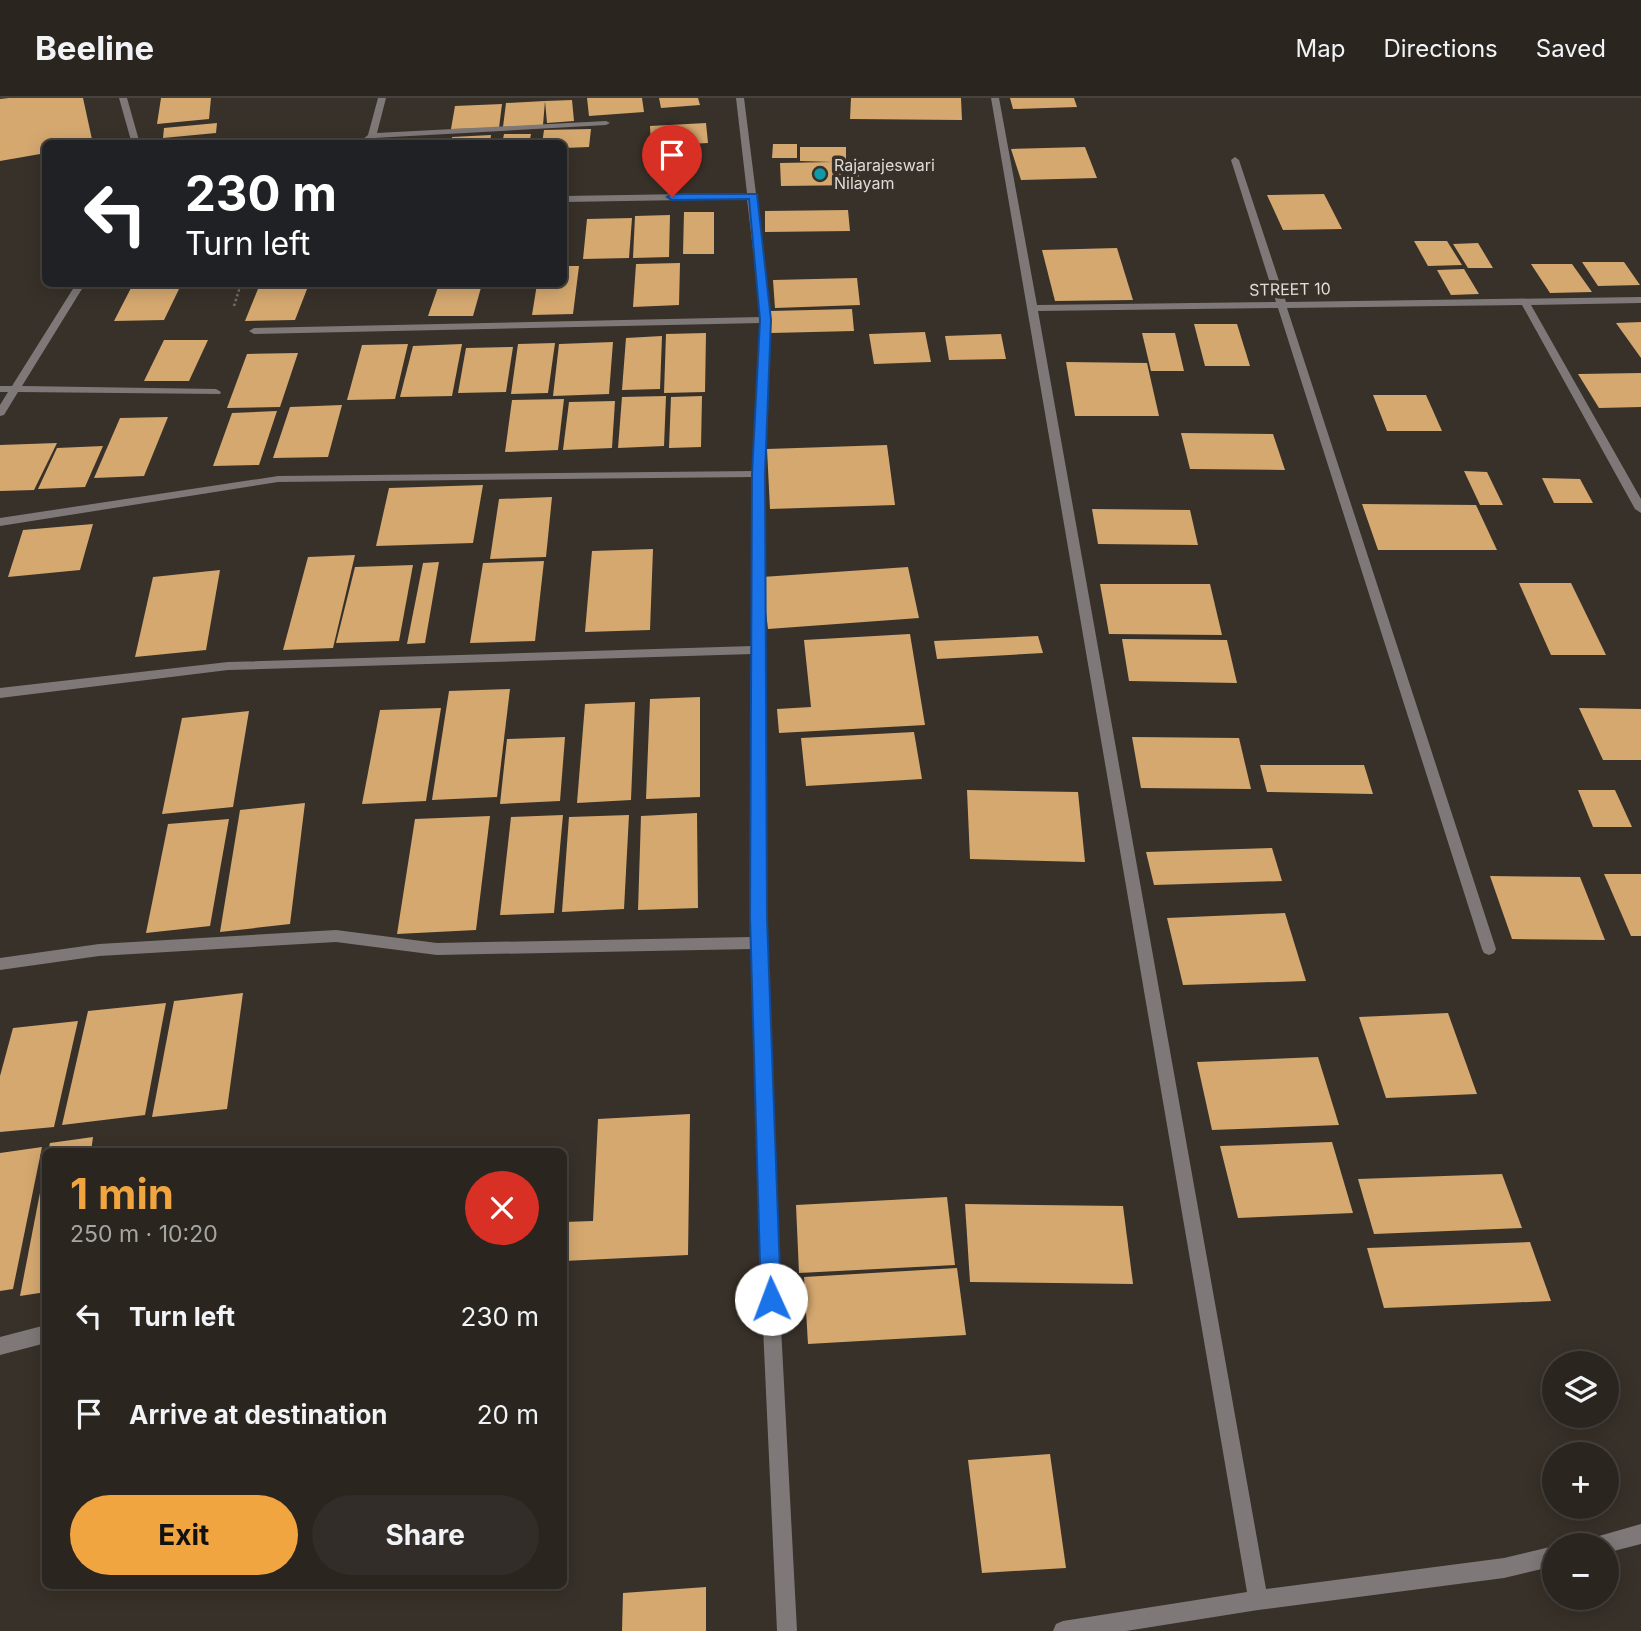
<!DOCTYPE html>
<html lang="en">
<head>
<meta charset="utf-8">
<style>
	:root { --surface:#2a251f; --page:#322d28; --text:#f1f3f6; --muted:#a5a5a4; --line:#46423d; --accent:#f1a540 }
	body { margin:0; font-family:Inter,sans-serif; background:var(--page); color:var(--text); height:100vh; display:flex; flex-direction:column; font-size:26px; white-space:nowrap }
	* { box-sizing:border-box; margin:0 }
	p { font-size:23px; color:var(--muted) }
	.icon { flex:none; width:38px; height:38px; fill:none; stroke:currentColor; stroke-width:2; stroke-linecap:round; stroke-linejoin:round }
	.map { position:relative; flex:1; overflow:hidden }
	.panel { position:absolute; left:42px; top:1050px; width:525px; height:441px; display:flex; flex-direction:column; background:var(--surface); border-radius:10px; box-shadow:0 4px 18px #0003,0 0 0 2px var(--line) }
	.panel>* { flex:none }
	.banner { position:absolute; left:42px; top:42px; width:525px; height:147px; border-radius:10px; box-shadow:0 4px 18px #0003,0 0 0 2px var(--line); background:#202124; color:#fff; overflow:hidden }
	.controls { position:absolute; left:1542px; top:1253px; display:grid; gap:14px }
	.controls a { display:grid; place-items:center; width:77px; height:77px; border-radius:50%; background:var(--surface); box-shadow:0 4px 18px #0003,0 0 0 2px var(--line); font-size:35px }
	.pin { position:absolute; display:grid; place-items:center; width:60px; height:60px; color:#fff; margin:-72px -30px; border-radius:50% 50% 50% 0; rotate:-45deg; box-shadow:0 0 7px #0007 }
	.pin .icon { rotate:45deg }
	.me { position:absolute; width:77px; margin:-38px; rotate:358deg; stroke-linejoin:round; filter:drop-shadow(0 0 5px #0008) }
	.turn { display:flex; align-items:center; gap:24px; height:147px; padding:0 28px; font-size:32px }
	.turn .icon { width:91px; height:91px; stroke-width:2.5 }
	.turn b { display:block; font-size:49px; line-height:60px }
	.round { display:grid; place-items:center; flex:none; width:74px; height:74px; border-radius:37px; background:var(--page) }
	.head { display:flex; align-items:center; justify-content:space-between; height:119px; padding:0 28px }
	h1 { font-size:42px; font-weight:700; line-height:52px; color:var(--accent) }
	.action { display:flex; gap:14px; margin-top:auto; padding:14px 28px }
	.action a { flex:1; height:80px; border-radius:42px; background:var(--accent); color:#111; font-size:28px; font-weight:700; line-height:80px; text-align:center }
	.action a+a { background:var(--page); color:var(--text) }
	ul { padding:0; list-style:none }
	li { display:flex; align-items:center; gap:21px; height:98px; padding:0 28px }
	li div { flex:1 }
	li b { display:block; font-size:26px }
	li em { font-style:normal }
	header { display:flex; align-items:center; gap:42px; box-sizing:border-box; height:98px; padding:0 35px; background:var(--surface); border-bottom:2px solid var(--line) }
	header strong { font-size:33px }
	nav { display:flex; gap:38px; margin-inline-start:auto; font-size:24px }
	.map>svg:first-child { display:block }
	.building { fill:#d5a870 }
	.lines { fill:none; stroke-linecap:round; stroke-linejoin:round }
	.path { stroke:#746e67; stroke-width:2.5; stroke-dasharray:2.5 2.5; stroke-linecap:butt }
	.street { fill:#7e7978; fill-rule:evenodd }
	.route { fill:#1a73e8; stroke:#114b97; stroke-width:2 }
	.culture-dot { fill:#0f9aa8; stroke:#383129; stroke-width:2.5 }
	.labels { text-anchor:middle; stroke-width:7; stroke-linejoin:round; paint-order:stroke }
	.far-poi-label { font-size:16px; fill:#dfdbd6; stroke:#383129; text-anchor:start }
	.far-street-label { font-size:16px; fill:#dfdbd6; stroke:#383129 }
</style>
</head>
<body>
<header>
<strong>Beeline</strong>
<nav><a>Map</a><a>Directions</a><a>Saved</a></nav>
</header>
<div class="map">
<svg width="1641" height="1533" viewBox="0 0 1641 1533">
	<rect width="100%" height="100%" fill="#383129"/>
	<g class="building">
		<path d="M9 0H83L93 46H46V55L0 63V1Z"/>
		<path d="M161 0H211L209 21 157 26Z"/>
		<path d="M587 0H642L644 14 589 18Z"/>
		<path d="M659 0H698L700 7 661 10Z"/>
		<path d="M851 0H961L962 22 850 21Z"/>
		<path d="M1010 0H1074L1077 9 1013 11Z"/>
		<path d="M572 2 574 23 547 25 545 3Z"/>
		<path d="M545 3 543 27 503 29 506 5Z"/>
		<path d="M502 6 499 30 451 31 455 8Z"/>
		<path d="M217 25 216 35 163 40 164 30Z"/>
		<path d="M706 25 708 45 651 48 650 28Z"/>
		<path d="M591 31 589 49 564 50V46H542L544 32Z"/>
		<path d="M504 36H531L529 46H502Z"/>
		<path d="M491 37 490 46H451L452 39Z"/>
		<path d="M439 42 438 46H396V43Z"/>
		<path d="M773 46H797V60H772Z"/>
		<path d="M800 49H846V64L857 63 860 87 781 88 780 65 833 64 800 63Z"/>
		<path d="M1085 49 1097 80 1021 82 1011 51Z"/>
		<path d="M1324 96 1342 131 1283 132 1267 97Z"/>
		<path d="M848 112 850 133 765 134V113Z"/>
		<path d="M684 114H714V156H683Z"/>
		<path d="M670 117 669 159 633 160 635 118Z"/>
		<path d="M632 120 629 160 583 161 587 121Z"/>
		<path d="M1414 143H1447L1462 167 1428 168Z"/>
		<path d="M1478 145 1493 170H1468L1453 146Z"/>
		<path d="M1117 150 1133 202 1055 203 1042 152Z"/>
		<path d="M1582 164H1624L1640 187 1598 188Z"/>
		<path d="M680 165 679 207 633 209 636 166Z"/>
		<path d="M1531 166H1572L1592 194 1550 195Z"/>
		<path d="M564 168H579L573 216 532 217 537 186H564Z"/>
		<path d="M1464 171 1479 196 1451 197 1437 172Z"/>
		<path d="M857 180 860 207 775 210 773 182Z"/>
		<path d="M260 186H309L295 222 245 223Z"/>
		<path d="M439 186H482L473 218H428Z"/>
		<path d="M180 189 164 222 114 223 131 190Z"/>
		<path d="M852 211 854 233 771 235 770 213Z"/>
		<path d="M1641 224V260L1616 225Z"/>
		<path d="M1194 226H1237L1250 268H1205Z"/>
		<path d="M925 234 931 264 874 266 869 236Z"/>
		<path d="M706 235 705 294 664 295 666 236Z"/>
		<path d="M1142 235H1175L1184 273H1151Z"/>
		<path d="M1001 236 1006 261 949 262 945 238Z"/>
		<path d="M662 238 660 291 622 292 626 240Z"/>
		<path d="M164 242H208L189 283H144Z"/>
		<path d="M613 244 609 296 553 298 559 246Z"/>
		<path d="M555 245 548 295 511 296 518 246Z"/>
		<path d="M408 246 395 301 347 302 362 247Z"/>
		<path d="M462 246 452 298 400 299 413 248Z"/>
		<path d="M513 249 506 294 458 295 466 250Z"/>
		<path d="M298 255 280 309 227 310 247 256Z"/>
		<path d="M1066 264 1147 265 1159 318H1075Z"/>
		<path d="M1641 275V309L1599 310 1578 276Z"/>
		<path d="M1373 297H1426L1442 333H1387Z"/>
		<path d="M666 298 664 348 618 350 622 299Z"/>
		<path d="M702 298 701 349 669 350 671 299Z"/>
		<path d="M564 301 558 352 505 354 512 302Z"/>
		<path d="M615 303 612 350 563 352 569 304Z"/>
		<path d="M342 307 328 359 273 360 290 309Z"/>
		<path d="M277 313 259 367 213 368 232 315Z"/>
		<path d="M168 319 144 378 94 380 120 320Z"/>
		<path d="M1181 335 1273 336 1285 372 1190 371Z"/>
		<path d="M57 345 34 392 0 393V347Z"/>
		<path d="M887 347 895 407 770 411 767 351Z"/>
		<path d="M103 348 85 389 38 391 57 350Z"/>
		<path d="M1464 373 1487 374 1503 407H1480Z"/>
		<path d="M1542 380 1580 381 1593 405H1554Z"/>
		<path d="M483 387 473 445 376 448 389 390Z"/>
		<path d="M552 399 546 459 490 461 499 401Z"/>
		<path d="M1362 406 1476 407 1497 452H1378Z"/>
		<path d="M1092 411 1190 412 1198 447 1098 446Z"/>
		<path d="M93 426 80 472 8 479 23 432Z"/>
		<path d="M653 451 650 532 585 534 592 453Z"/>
		<path d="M355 457 333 550 283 552 308 459Z"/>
		<path d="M544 463 535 543 470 545 483 465Z"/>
		<path d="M439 464 425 545 407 546 423 465Z"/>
		<path d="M413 467 399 543 336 545 355 469Z"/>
		<path d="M908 469 919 520 768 531 762 479Z"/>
		<path d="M220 472 206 552 135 559 153 479Z"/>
		<path d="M1519 485H1571L1606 557H1551Z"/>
		<path d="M1100 486H1210L1222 537 1109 536Z"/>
		<path d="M910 536 925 627 779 635 777 611 811 609 804 542Z"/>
		<path d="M1038 538 1043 555 937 561 934 543Z"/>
		<path d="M1122 541 1227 542 1237 585 1129 583Z"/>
		<path d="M510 591 497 699 432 702 449 593Z"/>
		<path d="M700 599V699L646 701 650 601Z"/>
		<path d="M635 604 631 702 577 705 585 606Z"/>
		<path d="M441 610 426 703 362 706 380 612Z"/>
		<path d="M1579 610 1641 611V662H1603Z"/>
		<path d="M249 613 233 709 162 716 182 620Z"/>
		<path d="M914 634 922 681 806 688 801 640Z"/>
		<path d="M565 639 560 703 500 706 507 641Z"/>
		<path d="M1132 639 1239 640 1251 691 1141 690Z"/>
		<path d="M1260 667H1364L1373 696 1267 694Z"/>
		<path d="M967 692 1078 694 1085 764 970 761Z"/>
		<path d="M1578 692H1615L1632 729H1593Z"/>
		<path d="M305 705 290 826 220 834 240 712Z"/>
		<path d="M697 715 698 810 638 812 641 718Z"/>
		<path d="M563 717 554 815 500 817 511 719Z"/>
		<path d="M629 717 624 811 562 814 569 719Z"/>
		<path d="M490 718 476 832 397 836 415 721Z"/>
		<path d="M229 721 210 828 146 835 168 726Z"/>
		<path d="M1272 750 1282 783 1154 787 1146 754Z"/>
		<path d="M1604 776H1641V838H1631Z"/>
		<path d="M1490 778 1580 779 1605 842 1512 841Z"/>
		<path d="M1285 815 1306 883 1183 887 1167 820Z"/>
		<path d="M243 895 227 1011 152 1019 174 903Z"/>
		<path d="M166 905 145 1017 62 1027 88 913Z"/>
		<path d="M1448 915 1477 996 1386 1000 1359 919Z"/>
		<path d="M78 923 54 1029 0 1034V978L13 930Z"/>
		<path d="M1318 959 1339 1027 1212 1032 1197 964Z"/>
		<path d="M690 1016 688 1157 564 1163V1124L593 1123 598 1021Z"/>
		<path d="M93 1039 91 1054H48L50 1045Z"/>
		<path d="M1332 1044 1353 1115 1238 1120 1220 1048Z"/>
		<path d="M42 1049 13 1191 0 1193V1055Z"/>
		<path d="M44 1074 46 1194 20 1198Z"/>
		<path d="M1502 1076 1522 1130 1374 1136 1358 1081Z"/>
		<path d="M947 1099 955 1167 799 1175 796 1107Z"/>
		<path d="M965 1106 1123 1108 1133 1186 970 1184Z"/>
		<path d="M1530 1144 1551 1203 1384 1210 1367 1150Z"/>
		<path d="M957 1170 966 1237 808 1246 804 1179Z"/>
		<path d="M1050 1356 1066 1470 982 1475 968 1362Z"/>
		<path d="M706 1489V1533H622L623 1495Z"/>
	</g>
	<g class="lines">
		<path class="path" d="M234 208 239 192 236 186"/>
		<g class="street">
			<path d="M119 0H127L140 46H132Z"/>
			<path d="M378 0H386L377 35 606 23 610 25 606 27 374 40 367 46H357L368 37Z"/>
			<path d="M736 0H744L756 96 758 98 756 100 771 222 764 376 766 845 781 1229 797 1533H777L763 1229 752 851 437 857 336 844 99 858 0 872V860L99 846 336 832 437 845 752 839 753 556 228 572 0 600V590L228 564 753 548 754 379 278 384 0 428V420L278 378 754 373 761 225 254 236 249 233 254 230 761 219 747 101 564 104V98L747 95Z"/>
			<path d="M991 0H999L1037 207 1276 204 1231 62 1235 59 1239 62 1286 204 1641 199V205L1531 207 1641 401V415L1635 411 1522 207 1287 210 1496 851 1494 855 1489 857 1484 855 1482 851 1278 210 1038 213 1266 1491 1504 1460 1554 1448V1468L1504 1480 1258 1512 1126 1533H1053L1056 1526 1063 1523 1247 1494Z"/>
			<path d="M76 186H85L22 288 216 291 221 294 220 296 18 294 4 317 0 318V307L8 294H0V288H12Z"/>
			<path d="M46 1227V1245L0 1257V1239Z"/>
			<path d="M1641 1426V1446L1606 1455V1447H1589L1592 1440Z"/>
		</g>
	</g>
	<path class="route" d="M757 96 771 222 765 376 767 819 781 1201 778 1208 771 1211 764 1208 761 1201 750 819 752 376 760 222 749 101 672 102 667 99 672 96Z"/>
	<circle class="culture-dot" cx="820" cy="76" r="7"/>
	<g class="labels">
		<g class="far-poi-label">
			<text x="834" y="73">Rajarajeswari<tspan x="834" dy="18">Nilayam</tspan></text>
		</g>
		<g class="far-street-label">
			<text transform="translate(1290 191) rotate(-1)" y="6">STREET 10</text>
		</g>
	</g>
</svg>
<div class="controls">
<a><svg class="icon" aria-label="layers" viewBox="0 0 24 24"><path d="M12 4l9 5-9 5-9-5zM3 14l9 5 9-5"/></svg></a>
<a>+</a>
<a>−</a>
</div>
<div class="pin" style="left:672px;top:99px;background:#d93025"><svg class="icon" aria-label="arrive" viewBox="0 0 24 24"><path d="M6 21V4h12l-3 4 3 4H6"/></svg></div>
<svg class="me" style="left:771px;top:1201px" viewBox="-20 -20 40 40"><circle r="19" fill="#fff"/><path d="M0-13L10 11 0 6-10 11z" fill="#1a73e8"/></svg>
<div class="banner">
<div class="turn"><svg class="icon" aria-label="left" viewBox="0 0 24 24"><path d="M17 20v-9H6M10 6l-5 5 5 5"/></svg><div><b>230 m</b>Turn left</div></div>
</div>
<section class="panel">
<div class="head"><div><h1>1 min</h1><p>250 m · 10:20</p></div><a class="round" style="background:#d93025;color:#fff"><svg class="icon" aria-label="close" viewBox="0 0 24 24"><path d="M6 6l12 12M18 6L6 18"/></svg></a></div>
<ul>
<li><svg class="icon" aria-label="left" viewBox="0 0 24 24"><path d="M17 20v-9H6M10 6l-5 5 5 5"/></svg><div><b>Turn left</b></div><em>230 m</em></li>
<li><svg class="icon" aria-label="arrive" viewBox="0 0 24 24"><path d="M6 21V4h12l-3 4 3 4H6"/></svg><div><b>Arrive at destination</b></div><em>20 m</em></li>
</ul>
<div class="action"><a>Exit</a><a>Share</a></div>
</section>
</div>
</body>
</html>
